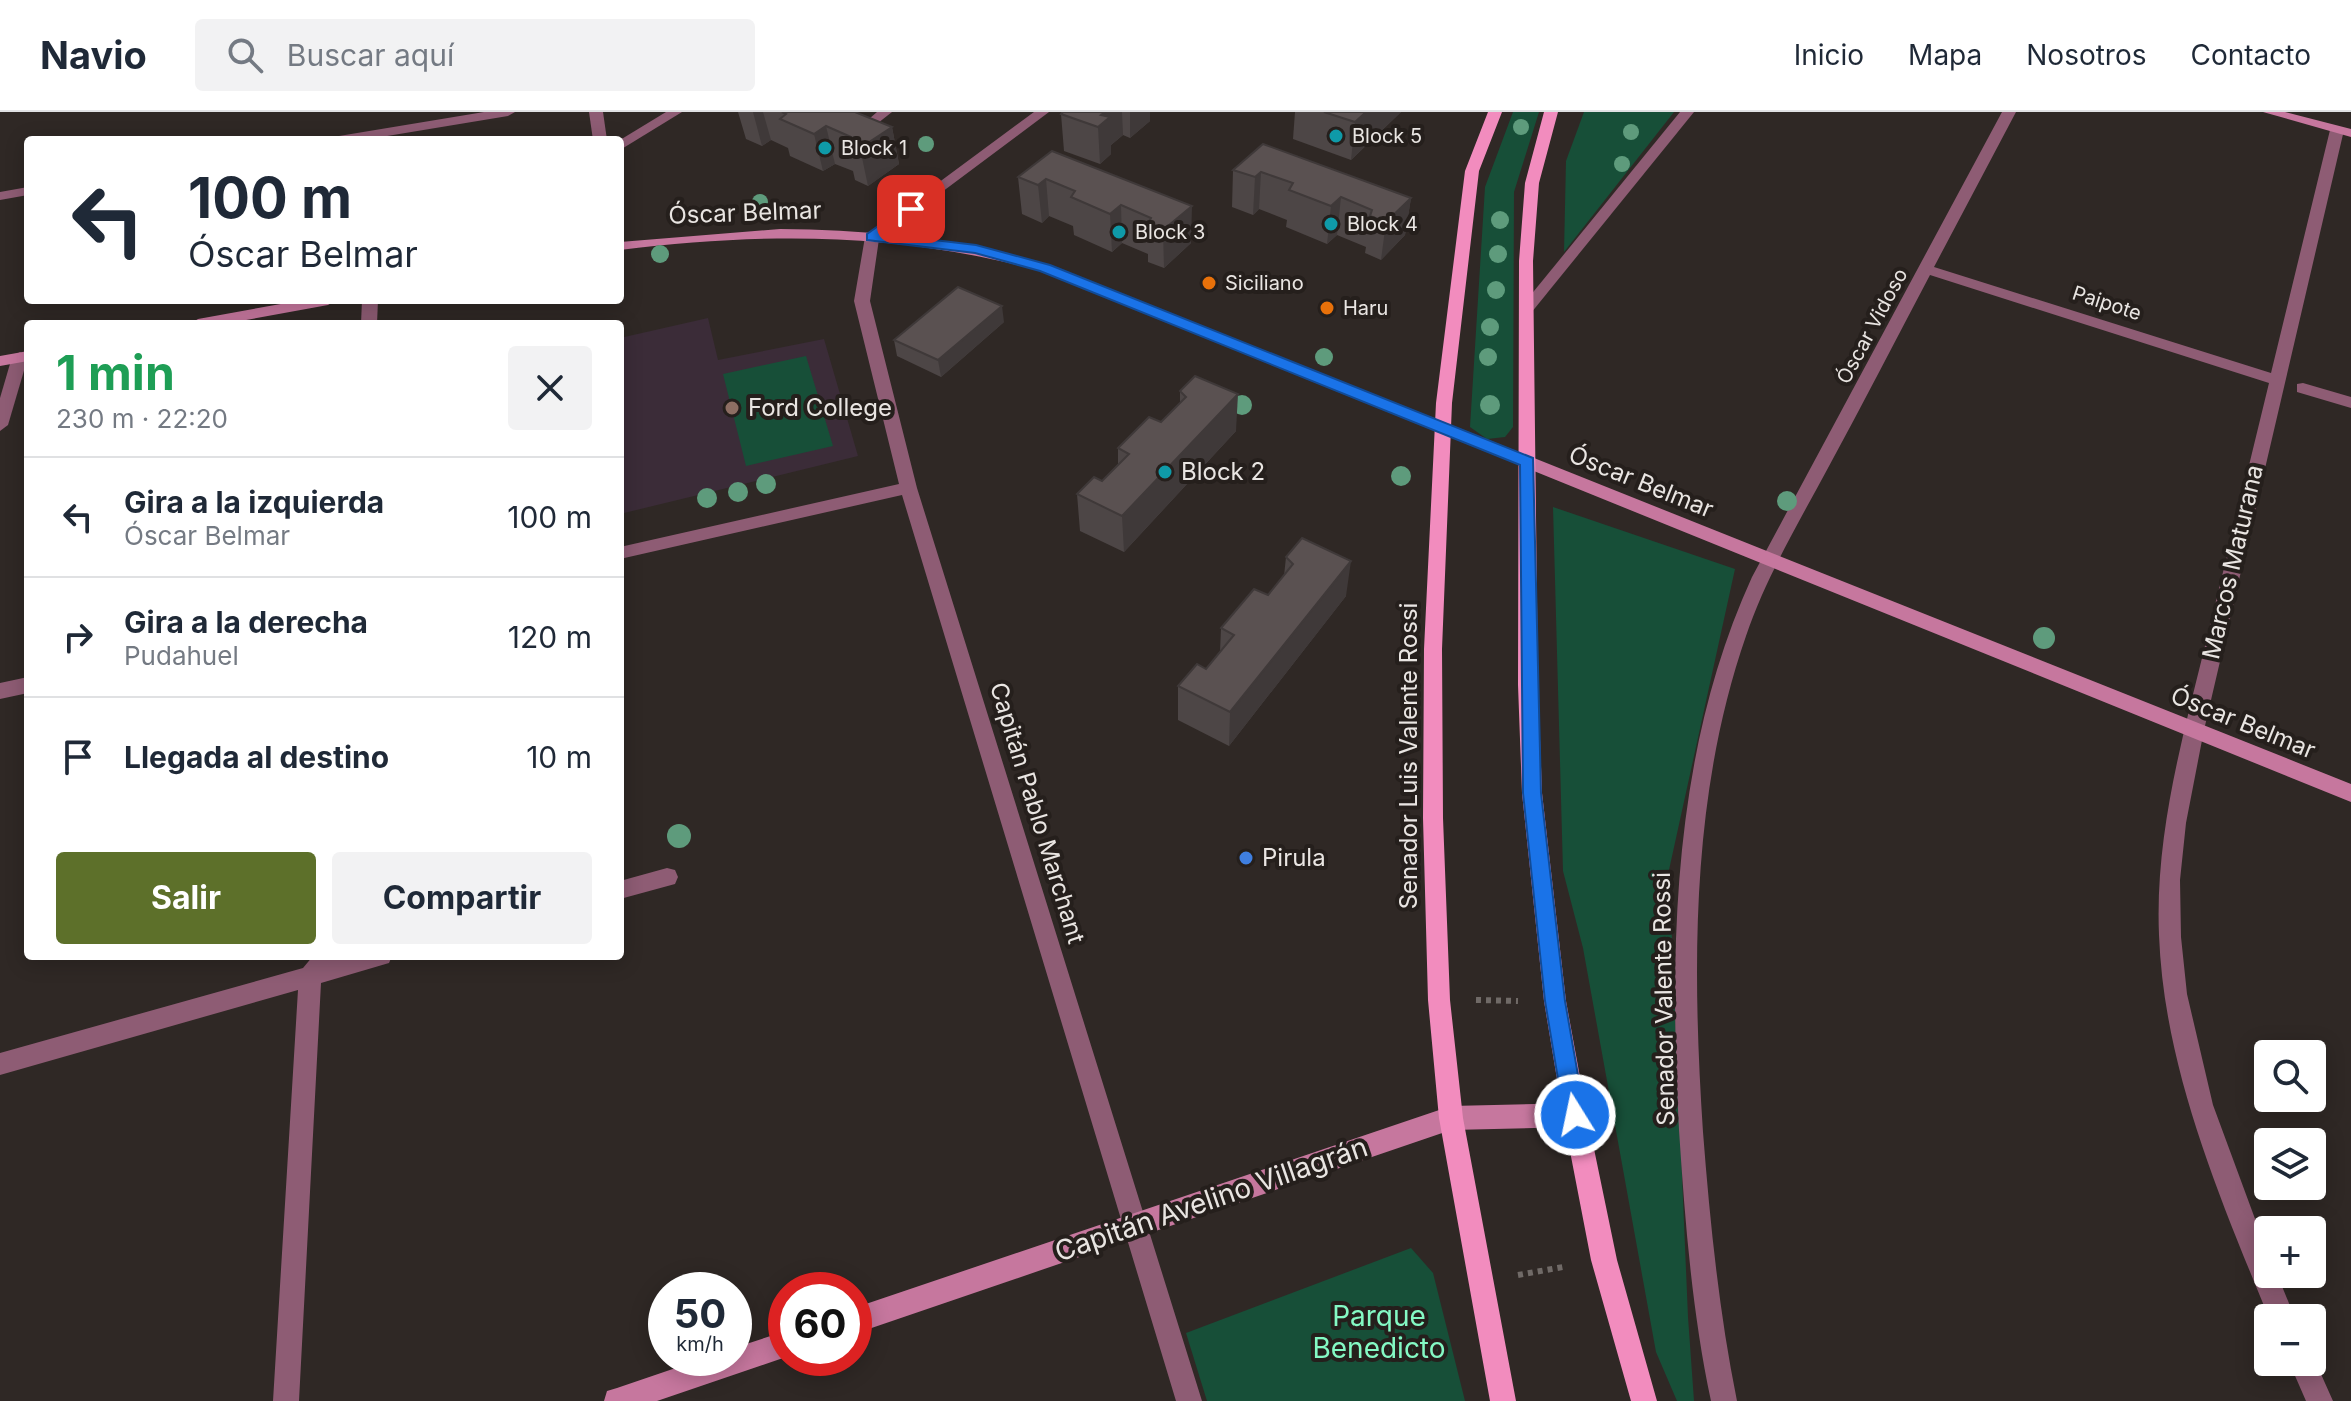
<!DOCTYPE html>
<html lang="es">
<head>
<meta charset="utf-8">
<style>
	:root { --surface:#fff; --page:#f2f2f3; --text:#1f2937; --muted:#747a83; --line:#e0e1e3; --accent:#5d702a }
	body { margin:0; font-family:Inter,sans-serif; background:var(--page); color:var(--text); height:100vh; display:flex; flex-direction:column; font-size:30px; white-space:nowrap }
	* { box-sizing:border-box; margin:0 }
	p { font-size:26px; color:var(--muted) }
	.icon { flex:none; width:44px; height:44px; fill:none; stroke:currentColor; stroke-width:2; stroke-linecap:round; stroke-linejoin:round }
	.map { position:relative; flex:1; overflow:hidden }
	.details { position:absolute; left:24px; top:208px; width:600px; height:640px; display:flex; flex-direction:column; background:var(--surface); border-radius:8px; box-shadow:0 4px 20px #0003 }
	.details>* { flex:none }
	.banner { position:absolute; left:24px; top:24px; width:600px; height:168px; border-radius:8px; box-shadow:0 4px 20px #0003; background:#fff; color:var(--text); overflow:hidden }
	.buttons { position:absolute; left:2254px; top:928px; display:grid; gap:16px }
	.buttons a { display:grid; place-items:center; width:72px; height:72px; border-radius:8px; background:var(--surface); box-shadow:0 4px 20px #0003; font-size:40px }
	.speed { position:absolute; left:648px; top:1160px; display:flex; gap:16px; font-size:40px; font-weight:700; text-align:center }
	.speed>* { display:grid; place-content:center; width:104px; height:104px; border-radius:50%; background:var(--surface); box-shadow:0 4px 20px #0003; line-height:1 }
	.speed small { font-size:20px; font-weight:400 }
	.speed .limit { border:12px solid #d22; background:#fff; color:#111 }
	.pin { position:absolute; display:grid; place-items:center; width:68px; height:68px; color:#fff; margin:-34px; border-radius:16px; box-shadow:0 4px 12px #0006 }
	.me { position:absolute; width:88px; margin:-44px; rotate:350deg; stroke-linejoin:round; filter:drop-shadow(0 0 6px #0008) }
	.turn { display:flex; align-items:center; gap:28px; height:168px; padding:0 32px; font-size:36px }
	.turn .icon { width:104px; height:104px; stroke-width:2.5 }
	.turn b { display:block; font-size:56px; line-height:68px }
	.round { display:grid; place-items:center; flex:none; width:84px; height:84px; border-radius:8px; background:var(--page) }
	.summary { display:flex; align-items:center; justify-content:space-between; height:136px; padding:0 32px }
	h1 { font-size:48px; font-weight:700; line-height:60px; color:#1e9e55 }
	.cta { display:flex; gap:16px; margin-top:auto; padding:16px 32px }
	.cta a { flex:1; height:92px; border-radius:8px; background:var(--accent); color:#fff; font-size:32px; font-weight:700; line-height:92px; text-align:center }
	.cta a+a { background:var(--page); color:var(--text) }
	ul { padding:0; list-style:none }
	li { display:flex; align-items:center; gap:24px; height:120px; padding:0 32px; border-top:2px solid var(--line) }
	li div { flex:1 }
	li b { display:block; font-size:30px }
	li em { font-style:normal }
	header { display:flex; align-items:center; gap:48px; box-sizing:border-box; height:112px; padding:0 40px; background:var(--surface); border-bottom:2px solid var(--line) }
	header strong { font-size:38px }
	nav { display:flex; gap:44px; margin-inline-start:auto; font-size:28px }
	.search { width:560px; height:72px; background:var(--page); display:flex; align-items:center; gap:20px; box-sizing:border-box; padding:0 28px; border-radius:8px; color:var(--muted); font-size:30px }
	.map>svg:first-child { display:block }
	.education { fill:#3b2c38 }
	.green { fill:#174f38 }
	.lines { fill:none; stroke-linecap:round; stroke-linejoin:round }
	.path { stroke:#706a67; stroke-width:6; stroke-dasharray:5 5; stroke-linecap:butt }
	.lane { fill:#8e5c74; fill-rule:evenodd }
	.street { fill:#8e5c74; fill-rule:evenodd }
	.secondary { fill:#c6779e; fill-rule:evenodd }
	.primary { fill:#f28cbe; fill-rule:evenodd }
	.tree { fill:#5e9b7c }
	.wall { fill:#4d4646 }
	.shaded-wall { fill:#3f3939 }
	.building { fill:#5a5151; stroke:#3f3939; stroke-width:2 }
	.route { fill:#1a73e8; stroke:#114b97; stroke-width:2 }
	.culture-dot { fill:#0f9aa8; stroke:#251f1c; stroke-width:3 }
	.food-dot { fill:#e8710a; stroke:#251f1c; stroke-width:3 }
	.education-dot { fill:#8d6e63; stroke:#251f1c; stroke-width:3 }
	.shop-dot { fill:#3f7fe0; stroke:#251f1c; stroke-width:3 }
	.labels { text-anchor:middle; stroke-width:8; stroke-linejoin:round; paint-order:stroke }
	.far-poi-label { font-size:20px; fill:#e9e5e2; stroke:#251f1c; text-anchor:start }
	.far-street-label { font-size:20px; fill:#e9e5e2; stroke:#251f1c }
	.street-label { font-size:24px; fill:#e9e5e2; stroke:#251f1c }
	.poi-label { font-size:24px; fill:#e9e5e2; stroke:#251f1c; text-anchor:start }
	.near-street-label { font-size:28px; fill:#e9e5e2; stroke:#251f1c }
	.near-park-label { font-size:28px; fill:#84f9c4; stroke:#251f1c }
</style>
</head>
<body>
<header>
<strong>Navio</strong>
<div class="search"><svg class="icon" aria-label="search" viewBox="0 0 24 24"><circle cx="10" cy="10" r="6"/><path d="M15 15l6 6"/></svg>Buscar aquí</div>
<nav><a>Inicio</a><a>Mapa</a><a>Nosotros</a><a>Contacto</a></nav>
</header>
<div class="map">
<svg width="2351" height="1289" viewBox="0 0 2351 1289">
	<rect width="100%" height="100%" fill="#2f2825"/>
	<path class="education" d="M708 206 718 248 824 227 858 344 620 402V226Z"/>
	<g class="green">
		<path d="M1513 0H1539L1514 80 1513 315 1505 325 1487 327 1470 315 1485 75Z"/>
		<path d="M1584 0H1674L1564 140 1566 49Z"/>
		<path d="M806 244 833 334 746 354 723 262Z"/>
		<path d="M1553 395 1735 457 1669 758 1688 1205 1694 1289H1677L1656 1240 1583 836 1563 759Z"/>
		<path d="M1411 1136 1433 1161 1465 1289H1207L1186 1221Z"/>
	</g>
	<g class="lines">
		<g class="path">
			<path d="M1476 888 1518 889"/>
			<path d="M1518 1163 1563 1155"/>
		</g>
		<g class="lane">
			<path d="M666 0H682L620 38V28Z"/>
			<path d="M811 0H830L862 13 877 0H892L864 22Z"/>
		</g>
		<g class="street">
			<path d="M484 0H515L508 4 363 28H332L339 24Z"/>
			<path d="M589 0H603L607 28H593Z"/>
			<path d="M1034 0H1049L879 127 870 189 917 376 1202 1289H1176L902 383 620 447V435L899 372 854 189 865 125Z"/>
			<path d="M1680 0H1694L1531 201H1521V195Z"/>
			<path d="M2002 0H2016L1934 155 2271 261 2330 18 2337 14 2344 18 2204 618 2186 711 2180 768 2181 825 2187 882 2213 993 2268 1142V1162H2277L2295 1206H2269C2219 1084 2164 956 2159 823 2155 727 2180 635 2203 542 2225 452 2247 362 2269 271L1930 163C1896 227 1863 292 1828 356 1799 410 1766 465 1746 524 1691 682 1692 854 1703 1020 1710 1110 1719 1200 1737 1289H1711C1692 1200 1685 1109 1679 1018 1669 832 1673 638 1752 465Z"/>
			<path d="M28 75V83L0 88V80Z"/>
			<path d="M362 188H378L377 212H361Z"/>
			<path d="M20 240 28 245 8 313 0 319V286L12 245Z"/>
			<path d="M2303 271 2351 285V296L2297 280V272Z"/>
			<path d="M28 565V581L0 587V571Z"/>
			<path d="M667 756 675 758 678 765 675 772 620 787V769Z"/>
			<path d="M313 844H392L389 851 321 871 299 1289H273L298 878 0 963V941L303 856Z"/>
			<path d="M2312 1242 2333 1289H2306L2289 1250H2312Z"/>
		</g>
		<g class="secondary">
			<path d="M2263 0H2285L2351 17V25Z"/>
			<path d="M780 117C873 117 961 129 1050 153L2351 672V690L1040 159C898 120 765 120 620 138V130Z"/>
			<path d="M303 188H336L328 193 224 212H190L198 207Z"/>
			<path d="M28 239V249L0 254V244Z"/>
			<path d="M1575 991 1583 995 1587 1003 1583 1011 1575 1015 1451 1018 854 1222V1196L1451 994Z"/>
			<path d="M786 1219V1245L657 1289H604L607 1279 617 1276 705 1246H734V1236Z"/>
		</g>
		<g class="primary">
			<path d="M1488 0H1502L1479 59 1452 291 1442 537 1443 706 1450 888 1463 1006 1516 1289H1490L1439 1006 1428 888 1423 706 1424 537 1436 291 1465 59Z"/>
			<path d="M1544 0H1558L1539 71 1533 149 1538 573 1542 681 1566 889 1587 1003 1617 1148 1657 1289H1631L1591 1148 1563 1003 1544 889 1522 681 1518 573 1519 149 1525 71Z"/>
		</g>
	</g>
	<g class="tree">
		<circle cx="1521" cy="15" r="8"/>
		<circle cx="1631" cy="20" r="8"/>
		<circle cx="926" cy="32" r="8"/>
		<circle cx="1622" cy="52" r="8"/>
		<circle cx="760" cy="90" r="8"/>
		<circle cx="1500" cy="108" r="9"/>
		<circle cx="660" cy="142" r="9"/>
		<circle cx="1498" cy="142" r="9"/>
		<circle cx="1496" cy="178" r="9"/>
		<circle cx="1490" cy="215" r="9"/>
		<circle cx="1324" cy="245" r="9"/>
		<circle cx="1488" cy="245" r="9"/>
		<circle cx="1242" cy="293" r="10"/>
		<circle cx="1490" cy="293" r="10"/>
		<circle cx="1401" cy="364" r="10"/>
		<circle cx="766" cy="372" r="10"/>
		<circle cx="738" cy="380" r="10"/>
		<circle cx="707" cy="386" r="10"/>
		<circle cx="1787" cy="389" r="10"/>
		<circle cx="2044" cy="526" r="11"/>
		<circle cx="679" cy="724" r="12"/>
	</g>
	<g class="wall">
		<path d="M738 0H855L892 15 899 52 868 74 855 68 853 59 835 52 823 59 790 44 788 36 771 28 762 34 746 27Z"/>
		<path d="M1063 0H1150V9L1130 26 1123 23 1111 33V42L1100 52 1064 39 1061 2Z"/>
		<path d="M1295 0H1401L1351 48 1293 27Z"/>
		<path d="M1263 32 1411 86 1405 123 1381 148 1365 141 1366 135 1337 123 1327 132 1286 115 1287 108 1259 97 1253 103 1232 95 1233 58Z"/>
		<path d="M1052 39 1191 131 1164 156 1148 150V142L1122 131 1112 140 1074 123 1073 114 1049 104 1042 111 1022 102 1018 65Z"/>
		<path d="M1004 210 941 265 897 244 894 228Z"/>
		<path d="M1180 279 1236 319 1124 440 1080 419 1077 382 1102 369 1118 352V336L1161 310 1180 291Z"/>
		<path d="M1286 445 1346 484 1229 634 1178 608V574L1206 557 1220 540 1221 516 1268 483 1284 464Z"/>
	</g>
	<g class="shaded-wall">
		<path d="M753 0H763L771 28 762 34Z"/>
		<path d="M1105 0H1122L1123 23 1111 33V42L1100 52 1098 15 1101 3Z"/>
		<path d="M1130 0H1150V9L1130 26Z"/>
		<path d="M1366 0H1401L1351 48 1355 10Z"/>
		<path d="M826 14 835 52 823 59 814 22Z"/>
		<path d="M892 15 899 52 868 74 860 36Z"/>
		<path d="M1261 60 1259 97 1253 103 1255 65Z"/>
		<path d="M1046 67 1049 104 1042 111 1038 73Z"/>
		<path d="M1341 85 1337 123 1327 132 1331 94Z"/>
		<path d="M1411 86 1405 123 1381 148 1386 110Z"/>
		<path d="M1121 93 1122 131 1112 140 1110 102Z"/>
		<path d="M1192 94 1191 131 1164 156 1163 118Z"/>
		<path d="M1002 194 1004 210 941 265 938 248Z"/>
		<path d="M1238 282 1236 319 1124 440 1122 404Z"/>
		<path d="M1351 449 1346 484 1229 634 1230 600Z"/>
	</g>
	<g class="building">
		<path d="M782 0H855L892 15 860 36 847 31 851 25 826 14 814 22 780 7 786 2Z"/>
		<path d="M1063 0H1105L1101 3 1110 5 1098 15 1061 2Z"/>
		<path d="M1324 0H1366L1355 10Z"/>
		<path d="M1263 32 1411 86 1386 110 1370 104 1372 98 1341 85 1331 94 1289 78 1293 71 1261 60 1255 65 1233 58Z"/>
		<path d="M1052 39 1192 94 1163 118 1148 112 1151 106 1121 93 1110 102 1071 85 1075 79 1046 67 1038 73 1018 65Z"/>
		<path d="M958 175 1002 194 938 248 894 228Z"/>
		<path d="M1195 264 1238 282 1122 404 1077 382 1094 365 1102 369 1129 342 1118 336 1149 305 1161 310 1186 285 1180 279Z"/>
		<path d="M1302 426 1351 449 1230 600 1178 574 1197 552 1206 557 1234 523 1221 516 1254 477 1268 483 1293 452 1286 445Z"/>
	</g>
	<path class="route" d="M906 94 917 97 884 122 976 133 1050 153 1533 346 1541 681 1565 889 1585 1003 1582 1011 1575 1014 1567 1011 1564 1003 1545 889 1523 681 1520 353 1040 159 975 141 867 128V122Z"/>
	<g class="culture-dot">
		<circle cx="1336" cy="24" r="8"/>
		<circle cx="825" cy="36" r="8"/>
		<circle cx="1331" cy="112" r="8"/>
		<circle cx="1119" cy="120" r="8"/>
		<circle cx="1165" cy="360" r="8"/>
	</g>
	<g class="food-dot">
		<circle cx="1209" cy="171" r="8"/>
		<circle cx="1327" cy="196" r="8"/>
	</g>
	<circle class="education-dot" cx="732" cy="296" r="8"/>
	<circle class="shop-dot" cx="1246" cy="746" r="8"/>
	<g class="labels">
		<g class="far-poi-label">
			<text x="1352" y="31">Block 5</text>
			<text x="841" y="43">Block 1</text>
			<text x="1347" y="119">Block 4</text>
			<text x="1135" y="127">Block 3</text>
			<text x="1225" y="178">Siciliano</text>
			<text x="1343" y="203">Haru</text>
		</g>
		<g class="far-street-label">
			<text transform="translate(2107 191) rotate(18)" y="7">Paipote</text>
			<text transform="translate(1872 214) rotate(-62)" y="7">Óscar Vidoso</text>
		</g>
		<g class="street-label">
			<text transform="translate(745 101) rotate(-2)" y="8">Óscar Belmar</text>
			<text transform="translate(1641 370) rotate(22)" y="8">Óscar Belmar</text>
			<text transform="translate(2233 450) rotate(-77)" y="8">Marcos Maturana</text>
			<text transform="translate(2243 611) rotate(22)" y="8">Óscar Belmar</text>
			<text transform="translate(1409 644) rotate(-90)" y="8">Senador Luis Valente Rossi</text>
			<text transform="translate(1037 701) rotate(73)" y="8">Capitán Pablo Marchant</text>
			<text transform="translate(1664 887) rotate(-91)" y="8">Senador Valente Rossi</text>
		</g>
		<g class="poi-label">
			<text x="748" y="304">Ford College</text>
			<text x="1181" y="368">Block 2</text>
			<text x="1262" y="754">Pirula</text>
		</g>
		<g class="near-street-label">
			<text transform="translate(1211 1087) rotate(-19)" y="10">Capitán Avelino Villagrán</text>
		</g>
		<g class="near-park-label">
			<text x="1379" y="1214">Parque<tspan x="1379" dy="32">Benedicto</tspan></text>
		</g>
	</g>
</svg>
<div class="buttons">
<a><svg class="icon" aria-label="search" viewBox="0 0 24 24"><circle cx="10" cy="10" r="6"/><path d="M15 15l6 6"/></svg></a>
<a><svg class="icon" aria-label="layers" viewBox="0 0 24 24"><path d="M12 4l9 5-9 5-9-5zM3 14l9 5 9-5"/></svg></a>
<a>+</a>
<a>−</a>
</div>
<div class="speed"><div>50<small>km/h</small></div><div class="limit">60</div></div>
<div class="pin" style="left:911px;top:97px;background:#d93025"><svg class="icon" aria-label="arrive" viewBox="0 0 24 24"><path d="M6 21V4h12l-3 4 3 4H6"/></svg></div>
<svg class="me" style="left:1575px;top:1003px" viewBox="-20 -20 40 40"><circle r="17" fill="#1a73e8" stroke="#fff" stroke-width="3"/><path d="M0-11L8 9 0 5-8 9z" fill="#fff"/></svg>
<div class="banner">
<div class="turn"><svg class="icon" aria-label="left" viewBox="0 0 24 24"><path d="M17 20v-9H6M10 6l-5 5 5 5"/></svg><div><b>100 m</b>Óscar Belmar</div></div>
</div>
<section class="details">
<div class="summary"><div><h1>1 min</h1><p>230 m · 22:20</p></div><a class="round"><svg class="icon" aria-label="close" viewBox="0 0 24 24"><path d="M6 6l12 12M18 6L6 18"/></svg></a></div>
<ul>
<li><svg class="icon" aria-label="left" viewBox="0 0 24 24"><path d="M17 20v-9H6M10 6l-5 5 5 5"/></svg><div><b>Gira a la izquierda</b><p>Óscar Belmar</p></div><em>100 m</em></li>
<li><svg class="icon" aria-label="right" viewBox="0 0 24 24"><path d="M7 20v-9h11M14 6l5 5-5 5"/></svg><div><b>Gira a la derecha</b><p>Pudahuel</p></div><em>120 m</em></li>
<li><svg class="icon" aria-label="arrive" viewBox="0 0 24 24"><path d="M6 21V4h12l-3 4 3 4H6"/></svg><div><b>Llegada al destino</b></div><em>10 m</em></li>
</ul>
<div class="cta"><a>Salir</a><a>Compartir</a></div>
</section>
</div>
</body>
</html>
